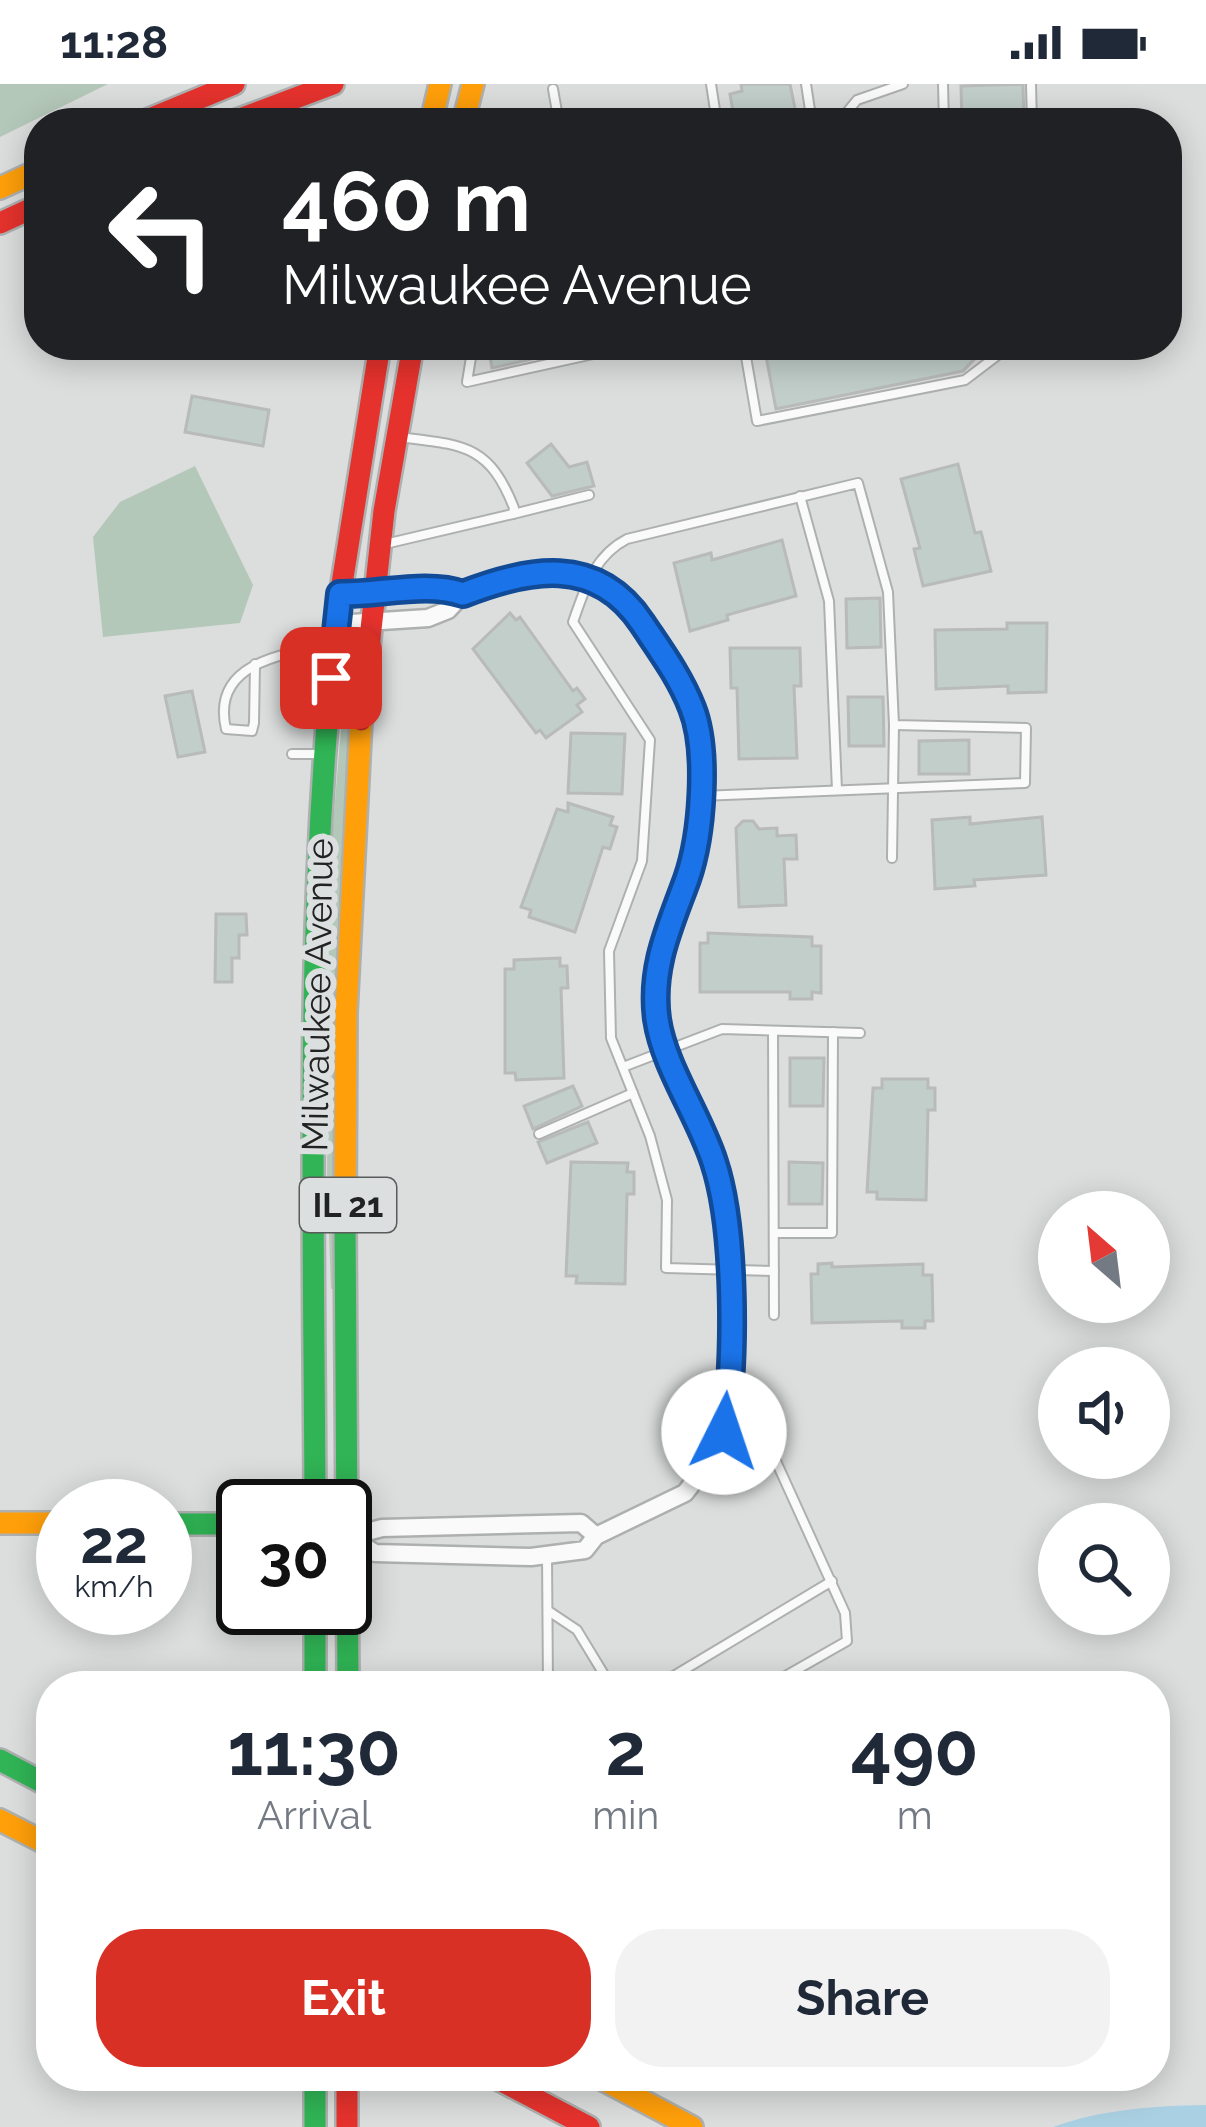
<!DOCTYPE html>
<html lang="en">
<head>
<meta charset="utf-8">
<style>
	:root { --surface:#fff; --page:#f2f2f3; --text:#1f2937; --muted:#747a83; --accent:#d93025 }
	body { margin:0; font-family:Raleway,sans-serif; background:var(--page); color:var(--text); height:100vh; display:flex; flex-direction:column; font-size:45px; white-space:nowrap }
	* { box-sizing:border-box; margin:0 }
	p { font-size:39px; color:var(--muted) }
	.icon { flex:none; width:66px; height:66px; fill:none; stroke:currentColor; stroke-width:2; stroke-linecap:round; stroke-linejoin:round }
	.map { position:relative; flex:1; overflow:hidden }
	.side { position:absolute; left:36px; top:1587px; width:1134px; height:420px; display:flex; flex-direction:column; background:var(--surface); border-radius:48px; box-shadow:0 6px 30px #0003 }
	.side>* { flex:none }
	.guide { position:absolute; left:24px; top:24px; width:1158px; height:252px; border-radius:48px; box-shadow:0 6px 30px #0003; background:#202124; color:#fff; overflow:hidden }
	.needle { width:78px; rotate:332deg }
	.fabs { position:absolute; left:1038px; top:1107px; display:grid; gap:24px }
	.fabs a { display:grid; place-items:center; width:132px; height:132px; border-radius:50%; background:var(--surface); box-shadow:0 6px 30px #0003; font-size:60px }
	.speed { position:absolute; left:36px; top:1395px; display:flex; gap:24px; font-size:60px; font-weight:700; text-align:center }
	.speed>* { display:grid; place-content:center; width:156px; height:156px; border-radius:50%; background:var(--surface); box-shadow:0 6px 30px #0003; line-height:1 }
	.speed small { font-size:30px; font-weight:400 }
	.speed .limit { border:6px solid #111; border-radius:18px; background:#fff; color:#111 }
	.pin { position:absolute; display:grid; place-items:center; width:102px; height:102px; color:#fff; margin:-51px; border-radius:24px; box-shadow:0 6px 18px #0006 }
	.me { position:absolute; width:132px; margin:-66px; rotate:4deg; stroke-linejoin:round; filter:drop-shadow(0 0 9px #0008) }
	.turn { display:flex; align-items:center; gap:42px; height:252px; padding:0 60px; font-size:54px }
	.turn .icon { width:156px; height:156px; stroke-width:2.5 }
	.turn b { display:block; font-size:84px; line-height:102px }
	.eta { display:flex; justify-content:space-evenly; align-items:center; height:204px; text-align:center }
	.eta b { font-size:72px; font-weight:700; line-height:84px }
	.action { display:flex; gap:24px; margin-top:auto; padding:24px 60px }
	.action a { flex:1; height:138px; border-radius:48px; background:var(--accent); color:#fff; font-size:48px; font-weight:700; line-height:138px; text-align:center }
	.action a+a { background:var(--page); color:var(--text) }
	.status { display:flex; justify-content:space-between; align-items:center; height:84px; padding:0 60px; background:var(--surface); direction:ltr }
	.status svg { height:33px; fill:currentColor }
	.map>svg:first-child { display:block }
	.green { fill:#b4c8b9 }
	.water { fill:#aad1e3 }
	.building { fill:#c1cec9; stroke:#b9baba; stroke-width:3 }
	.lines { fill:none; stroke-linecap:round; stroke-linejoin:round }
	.lane-casing { stroke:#aeb0b0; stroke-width:12 }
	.street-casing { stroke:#aeb0b0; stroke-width:21 }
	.fast-casing { stroke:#aeb0b0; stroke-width:26 }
	.slow-casing { stroke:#aeb0b0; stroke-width:26 }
	.jam-casing { stroke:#aeb0b0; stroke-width:26 }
	.lane { stroke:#fafafa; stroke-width:8 }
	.street { stroke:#fafafa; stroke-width:16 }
	.fast { stroke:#30b455; stroke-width:21 }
	.slow { stroke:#ff9f0a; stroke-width:21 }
	.jam { stroke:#e5322d; stroke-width:21 }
	.route-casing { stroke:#114b97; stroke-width:30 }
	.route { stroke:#1a73e8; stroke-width:21 }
	.labels { text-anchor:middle; stroke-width:12; stroke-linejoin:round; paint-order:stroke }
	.shield { fill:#dbdfdf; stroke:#595b5b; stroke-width:3 }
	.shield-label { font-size:33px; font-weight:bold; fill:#212222 }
	.street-label { font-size:36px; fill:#212222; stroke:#dbdfdf }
</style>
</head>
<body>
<div class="status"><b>11:28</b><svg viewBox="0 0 49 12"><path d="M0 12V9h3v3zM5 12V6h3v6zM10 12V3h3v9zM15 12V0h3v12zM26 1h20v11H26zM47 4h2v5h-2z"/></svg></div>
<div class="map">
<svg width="1206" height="2043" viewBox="0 0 1206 2043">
	<rect width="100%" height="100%" fill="#dcdede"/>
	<g class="green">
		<path d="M0 0H108L0 53Z"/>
		<path d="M195 382 253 501 240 539 103 553 93 453 120 418Z"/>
		<path d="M348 562H351L352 582 337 848 336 1205H331L327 1096 329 788Z"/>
	</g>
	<path class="water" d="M1206 2021V2043H1053C1103 2025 1153 2022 1206 2021Z"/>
	<g class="building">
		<path d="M741 0H790L798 39H735L730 10 742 7Z"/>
		<path d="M1023 0 1024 39H962L961 2Z"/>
		<path d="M488 261H575L576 265 492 284Z"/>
		<path d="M793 261H988L963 287 776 325 765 267Z"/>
		<path d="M192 312 269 326 263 362 185 348Z"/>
		<path d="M551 360 569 383 587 378 594 402 552 412 527 379Z"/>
		<path d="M958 380 975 449 981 448 991 487 923 502 914 465 920 464 901 395Z"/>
		<path d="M782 456 796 512 727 531 728 536 690 547 674 479 711 469 712 476Z"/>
		<path d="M880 514 881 563 847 564 846 515Z"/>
		<path d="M510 529 516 536 520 533 573 607 577 604 585 615 577 621 582 628 546 654 540 646 536 649 473 565Z"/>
		<path d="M1007 539H1047L1046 608 1008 609V602L936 605 935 546 1007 545Z"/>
		<path d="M730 564H800L801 602H794L797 674 739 675 737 604H731Z"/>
		<path d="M192 607 205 668 178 673 165 612Z"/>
		<path d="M848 613H883L884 662H849Z"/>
		<path d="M571 649 625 650 622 710 568 709Z"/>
		<path d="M969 656V690H919V657Z"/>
		<path d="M568 719 613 733 610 741 617 743 610 765 603 763 575 848 529 833 531 826 521 823 557 725 568 728Z"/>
		<path d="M970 733V740L1042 733 1046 791 974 796 975 802 935 805 932 736Z"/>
		<path d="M743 737H753L759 745 777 744V752L796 751 797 775H784L786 821 739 823 736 744Z"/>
		<path d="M216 830H246L247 851H239V874H232V898H215Z"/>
		<path d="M708 849 812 853V862H821V909L812 908V915H790V908H700V859H708Z"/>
		<path d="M560 874V882H567L568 904H561L564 994 516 996 515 989H505V885H514V876Z"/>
		<path d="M790 974H824L823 1022H790Z"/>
		<path d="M882 995H928V1004H935V1026H928L926 1116 877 1115V1108H867L873 1004H882Z"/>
		<path d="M573 1002 582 1022 533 1045 524 1022Z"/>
		<path d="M588 1038 597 1059 547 1079 538 1058Z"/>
		<path d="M571 1078 628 1079 627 1088H634V1110H627L625 1200 576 1199 577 1192H566Z"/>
		<path d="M789 1078 823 1079 822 1120H789Z"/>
		<path d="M832 1179V1183L923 1180V1191H932L933 1237H925V1244H902V1237L812 1239 811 1190H818V1180Z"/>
	</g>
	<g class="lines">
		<defs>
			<g id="lane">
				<path d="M711 0 717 39"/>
				<path d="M806 0 812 39"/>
				<path d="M943 0 944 39"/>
				<path d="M1031 0 1032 39"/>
				<path d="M553 5 559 39"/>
				<path d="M838 39 857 16 903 0"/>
				<path d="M473 261 467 298 634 261"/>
				<path d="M744 261 757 337 965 296 1011 261"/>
				<path d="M800 412 829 517 837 706"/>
				<path d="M513 430 589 411"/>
				<path d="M385 460 513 430 514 424C489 360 463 361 399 353"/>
				<path d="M255 580 254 639 252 647 226 645C211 581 279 570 326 562"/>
				<path d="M292 670H321"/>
				<path d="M700 712 1025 699 1026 644 894 641 888 508 858 399 627 455C594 472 585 504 573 538L650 656 642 777 609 867 611 954 650 1052 667 1116 666 1184 774 1187"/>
				<path d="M892 774 894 641"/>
				<path d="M773 947 774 1231"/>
				<path d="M623 983 722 945 860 949"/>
				<path d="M539 1050 633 1009"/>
				<path d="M774 1149H832L833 948"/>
				<path d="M722 1355 775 1375 845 1529 847 1557 768 1602"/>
				<path d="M547 1472 548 1602"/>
				<path d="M550 1528 577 1546 611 1602"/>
				<path d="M657 1602 832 1497"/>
			</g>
			<g id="street">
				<path d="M340 510C379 510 427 497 463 510"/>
				<path d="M336 540 428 534 448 526 463 510 528 487 577 492 611 508 637 531 680 596 697 639 701 686 696 764 656 882 654 900 657 940 714 1076 728 1127 727 1331 717 1368 685 1409 596 1452 585 1466 531 1473 375 1469 348 1453"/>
				<path d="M348 1453 382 1444 581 1439 596 1452"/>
			</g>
			<g id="fast">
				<path d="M345 1136 348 1602"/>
				<path d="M315 1422C314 1123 304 823 338 525"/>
				<path d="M165 1440H243"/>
				<path d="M315 1524V1602"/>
				<path d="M0 1676 51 1703"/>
				<path d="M315 1992V2043"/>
			</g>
			<g id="slow">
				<path d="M431 39 440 0"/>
				<path d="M463 39 473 0"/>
				<path d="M0 104 39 86"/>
				<path d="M345 1136 346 929 361 636"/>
				<path d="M0 1439H63"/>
				<path d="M0 1736 51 1762"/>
				<path d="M596 1992 692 2043"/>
			</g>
			<g id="jam">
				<path d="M140 39 234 0"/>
				<path d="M229 39 333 0"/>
				<path d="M0 139 39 121"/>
				<path d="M338 525 380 261"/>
				<path d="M361 636 384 427 413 261"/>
				<path d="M345 1452 348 1453"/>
				<path d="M347 1992V2043"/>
				<path d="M492 1992 589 2043"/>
			</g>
		</defs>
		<use href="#lane" class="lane-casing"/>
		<use href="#street" class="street-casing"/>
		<use href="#fast" class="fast-casing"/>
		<use href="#slow" class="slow-casing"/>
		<use href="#jam" class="jam-casing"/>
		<use href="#lane" class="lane"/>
		<use href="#street" class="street"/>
		<use href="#fast" class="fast"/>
		<use href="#slow" class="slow"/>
		<use href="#jam" class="jam"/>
	</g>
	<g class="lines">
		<defs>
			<path id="route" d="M331 594 340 510C379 511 427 497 463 510 527 485 596 470 642 539 660 566 680 593 692 624 709 667 702 752 687 795 670 842 650 883 657 935 664 983 699 1031 714 1078 736 1144 736 1279 724 1348"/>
		</defs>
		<use href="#route" class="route-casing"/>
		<use href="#route" class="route"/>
	</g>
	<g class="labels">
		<rect class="shield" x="300" y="1094" width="96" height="54" rx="9"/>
		<g class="shield-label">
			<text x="348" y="1133">IL 21</text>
		</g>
		<g class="street-label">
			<text transform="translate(317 911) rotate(-89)" y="13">Milwaukee Avenue</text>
		</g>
	</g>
</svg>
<div class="fabs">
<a><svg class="needle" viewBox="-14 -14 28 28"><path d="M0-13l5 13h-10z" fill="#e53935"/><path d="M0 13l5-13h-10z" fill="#747a83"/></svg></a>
<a><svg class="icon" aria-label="sound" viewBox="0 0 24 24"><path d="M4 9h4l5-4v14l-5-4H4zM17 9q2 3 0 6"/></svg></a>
<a><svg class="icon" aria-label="search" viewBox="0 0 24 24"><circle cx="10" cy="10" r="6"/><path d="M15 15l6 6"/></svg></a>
</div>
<div class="speed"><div>22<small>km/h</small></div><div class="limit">30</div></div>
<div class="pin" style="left:331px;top:594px;background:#d93025"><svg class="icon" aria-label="arrive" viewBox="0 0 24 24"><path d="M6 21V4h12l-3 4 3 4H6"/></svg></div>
<svg class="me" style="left:724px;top:1348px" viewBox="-20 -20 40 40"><circle r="19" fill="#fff"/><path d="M0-13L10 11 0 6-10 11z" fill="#1a73e8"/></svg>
<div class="guide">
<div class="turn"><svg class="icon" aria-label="left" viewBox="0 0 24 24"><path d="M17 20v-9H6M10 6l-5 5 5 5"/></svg><div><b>460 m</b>Milwaukee Avenue</div></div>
</div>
<section class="side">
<div class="eta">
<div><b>11:30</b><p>Arrival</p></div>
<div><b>2</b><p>min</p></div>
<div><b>490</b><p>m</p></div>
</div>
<div class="action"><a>Exit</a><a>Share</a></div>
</section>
</div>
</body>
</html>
